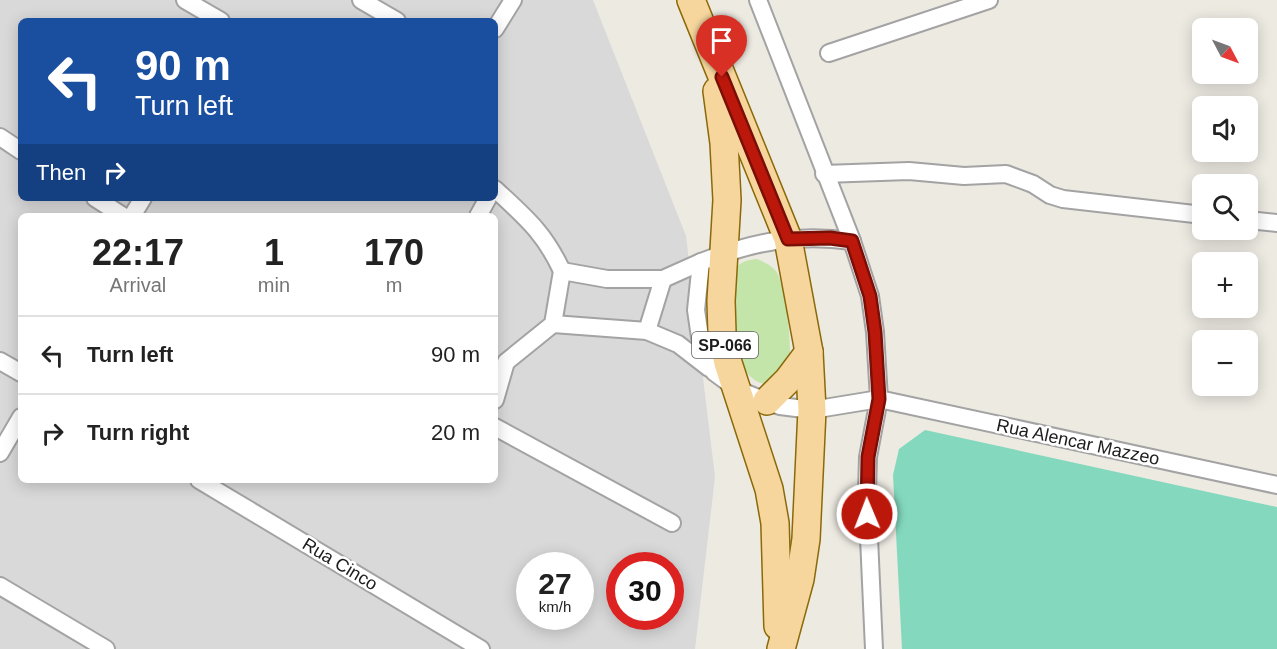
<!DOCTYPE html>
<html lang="en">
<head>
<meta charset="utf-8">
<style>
	:root { --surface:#fff; --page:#f6f6f6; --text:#222; --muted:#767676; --line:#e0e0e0 }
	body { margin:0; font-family:Helvetica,sans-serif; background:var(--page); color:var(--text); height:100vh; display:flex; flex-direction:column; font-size:22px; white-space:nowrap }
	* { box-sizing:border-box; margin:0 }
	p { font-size:20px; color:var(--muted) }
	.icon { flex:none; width:33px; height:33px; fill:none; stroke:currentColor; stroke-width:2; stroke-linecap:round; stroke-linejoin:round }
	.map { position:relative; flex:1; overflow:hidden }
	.sheet { position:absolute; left:18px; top:213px; width:480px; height:270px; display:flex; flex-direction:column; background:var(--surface); border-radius:9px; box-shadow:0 3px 15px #0003 }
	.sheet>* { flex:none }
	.hud { position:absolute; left:18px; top:18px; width:480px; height:183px; border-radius:9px; box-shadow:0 3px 15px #0003; background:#1a4fa0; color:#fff; overflow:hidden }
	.needle { width:39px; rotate:131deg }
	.fabs { position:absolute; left:1192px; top:18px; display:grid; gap:12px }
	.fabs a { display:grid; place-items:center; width:66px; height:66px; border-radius:9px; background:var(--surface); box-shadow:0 3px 15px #0003; font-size:30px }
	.speed { position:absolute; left:516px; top:552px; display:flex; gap:12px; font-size:30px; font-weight:700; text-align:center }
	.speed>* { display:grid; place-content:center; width:78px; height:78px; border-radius:50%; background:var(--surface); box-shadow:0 3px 15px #0003; line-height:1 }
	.speed small { font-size:15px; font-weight:400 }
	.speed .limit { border:9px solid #d22; background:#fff; color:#111 }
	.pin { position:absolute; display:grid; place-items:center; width:51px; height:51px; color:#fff; margin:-62px -26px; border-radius:50% 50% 50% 0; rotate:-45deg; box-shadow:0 0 6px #0007 }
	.pin .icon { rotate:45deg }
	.me { position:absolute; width:66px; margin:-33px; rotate:359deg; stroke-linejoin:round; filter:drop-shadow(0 0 4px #0008) }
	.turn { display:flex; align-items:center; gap:21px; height:126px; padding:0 18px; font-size:27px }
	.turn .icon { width:78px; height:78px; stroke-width:2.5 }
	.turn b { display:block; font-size:42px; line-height:51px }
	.then { display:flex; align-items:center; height:57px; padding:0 18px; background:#0003; gap:12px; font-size:22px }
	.eta { display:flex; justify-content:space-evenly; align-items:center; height:102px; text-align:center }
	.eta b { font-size:36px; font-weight:700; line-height:42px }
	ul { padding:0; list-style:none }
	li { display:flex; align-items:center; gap:18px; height:78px; padding:0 18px; border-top:2px solid var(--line) }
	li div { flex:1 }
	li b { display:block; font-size:22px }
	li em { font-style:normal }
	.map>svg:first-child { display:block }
	.residential { fill:#dad9d9; fill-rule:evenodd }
	.grass { fill:#c3e5aa }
	.pitch { fill:#83d8bd }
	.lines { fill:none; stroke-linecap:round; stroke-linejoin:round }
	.street-casing { stroke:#a3a3a3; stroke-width:20 }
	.primary-casing { stroke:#8b6908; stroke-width:30 }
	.street { stroke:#fff; stroke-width:16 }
	.primary { stroke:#f6d69d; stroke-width:27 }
	.route-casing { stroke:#7a0f07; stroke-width:15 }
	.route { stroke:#bc170b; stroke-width:10 }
	.labels { text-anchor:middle; stroke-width:5; stroke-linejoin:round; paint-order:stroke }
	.shield { fill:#fff; stroke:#606060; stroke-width:1.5 }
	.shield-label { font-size:16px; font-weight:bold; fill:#1c1c1c }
	.street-label { font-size:18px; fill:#1c1c1c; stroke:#fff }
</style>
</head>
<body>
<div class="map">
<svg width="1277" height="649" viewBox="0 0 1277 649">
	<rect width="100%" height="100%" fill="#edeae2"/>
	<path class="residential" d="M0 0H593L686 236 715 477 695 649H0ZM21 21H495V198H21ZM21 216H495V480H21ZM530 566H580V616H530ZM620 566H670V616H620Z"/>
	<path class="grass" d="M757 259C764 262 771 265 776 271 785 283 794 353 788 366 785 371 779 375 775 379 770 384 765 385 758 382 732 368 733 324 731 298 731 291 729 281 731 275 737 263 745 260 757 259Z"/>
	<path class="pitch" d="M925 430 1277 507V649H902L893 475 899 449Z"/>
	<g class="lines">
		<defs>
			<g id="street">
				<path d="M185 0 221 21"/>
				<path d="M361 0 397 21"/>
				<path d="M758 0 852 241 870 296 875 332 879 399 868 457 867 493 874 649"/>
				<path d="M495 29 513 0"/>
				<path d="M829 53 989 0"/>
				<path d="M0 137 21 151"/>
				<path d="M824 174 909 171 964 176 1006 174 1033 184 1050 195 1063 199 1203 215"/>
				<path d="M495 189C525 217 544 232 562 271"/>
				<path d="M95 198 123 216"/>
				<path d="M132 216 143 198"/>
				<path d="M478 216 488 198"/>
				<path d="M1248 220 1277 223"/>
				<path d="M852 241C797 233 752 242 701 262L696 310 701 344 714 372 737 389 753 396 780 406 812 410 879 399 1277 485"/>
				<path d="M562 271 607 279H663L701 262"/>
				<path d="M553 324 647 331 678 344 709 368"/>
				<path d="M647 331 663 279"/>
				<path d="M0 361 21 373"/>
				<path d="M495 400 506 362 553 324 562 271"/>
				<path d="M495 427 672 523"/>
				<path d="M0 453 21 417"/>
				<path d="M199 480 481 649"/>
				<path d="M0 586 106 649"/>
			</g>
			<g id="primary">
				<path d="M691 0 788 239 809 352 812 410 806 539 800 579 781 649"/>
				<path d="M717 91 724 143 727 200 721 301 722 333 728 363 769 489 775 523 778 626"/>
				<path d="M767 401 788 380 809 352"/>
			</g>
		</defs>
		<use href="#street" class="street-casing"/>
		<use href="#primary" class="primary-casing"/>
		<use href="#street" class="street"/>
		<use href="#primary" class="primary"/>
	</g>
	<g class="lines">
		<defs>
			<path id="route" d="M722 77 788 239 830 238 852 241 870 296 875 332 879 399 868 457 867 514"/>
		</defs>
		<use href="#route" class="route-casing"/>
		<use href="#route" class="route"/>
	</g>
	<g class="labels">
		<rect class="shield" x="692" y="332" width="66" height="26" rx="4.5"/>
		<g class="shield-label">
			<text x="725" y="351">SP-066</text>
		</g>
		<g class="street-label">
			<text transform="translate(1078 442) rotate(12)" y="6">Rua Alencar Mazzeo</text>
			<text transform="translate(340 564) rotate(31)" y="6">Rua Cinco</text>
		</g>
	</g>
</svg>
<div class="fabs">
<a><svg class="needle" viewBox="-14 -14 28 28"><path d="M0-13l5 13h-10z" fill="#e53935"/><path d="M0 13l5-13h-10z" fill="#767676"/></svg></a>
<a><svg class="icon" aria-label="sound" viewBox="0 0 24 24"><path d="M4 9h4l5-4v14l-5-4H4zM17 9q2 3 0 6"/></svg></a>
<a><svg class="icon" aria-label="search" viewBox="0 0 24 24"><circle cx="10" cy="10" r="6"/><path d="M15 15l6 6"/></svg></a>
<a>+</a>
<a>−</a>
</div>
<div class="speed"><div>27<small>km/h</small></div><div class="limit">30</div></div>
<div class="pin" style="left:722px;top:77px;background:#d93025"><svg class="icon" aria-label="arrive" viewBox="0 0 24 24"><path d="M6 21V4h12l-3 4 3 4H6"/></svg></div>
<svg class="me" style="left:867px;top:514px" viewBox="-20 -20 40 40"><circle r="17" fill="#bc170b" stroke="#fff" stroke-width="3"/><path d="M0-11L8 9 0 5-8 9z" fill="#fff"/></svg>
<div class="hud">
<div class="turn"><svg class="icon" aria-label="left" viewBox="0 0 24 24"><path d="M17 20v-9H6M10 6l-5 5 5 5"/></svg><div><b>90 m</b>Turn left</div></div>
<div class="then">Then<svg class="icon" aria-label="right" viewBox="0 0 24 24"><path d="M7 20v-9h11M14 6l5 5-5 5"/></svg></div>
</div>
<section class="sheet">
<div class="eta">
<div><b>22:17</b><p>Arrival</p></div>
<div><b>1</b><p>min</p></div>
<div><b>170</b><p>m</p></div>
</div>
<ul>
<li><svg class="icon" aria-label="left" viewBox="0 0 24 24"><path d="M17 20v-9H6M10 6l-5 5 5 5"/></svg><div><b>Turn left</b></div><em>90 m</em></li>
<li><svg class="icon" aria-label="right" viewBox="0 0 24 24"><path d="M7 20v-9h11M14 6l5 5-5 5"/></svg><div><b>Turn right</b></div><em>20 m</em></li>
</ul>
</section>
</div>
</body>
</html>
